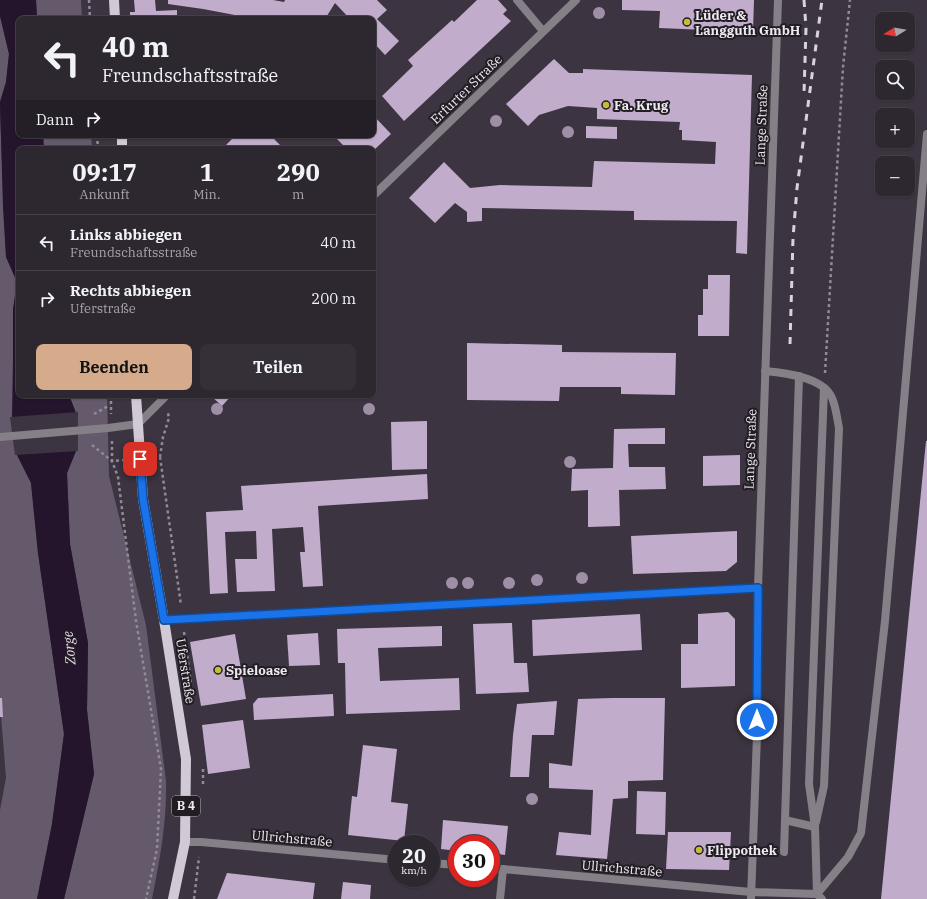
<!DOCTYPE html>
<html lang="de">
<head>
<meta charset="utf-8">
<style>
	:root { --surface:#2d2730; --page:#352f38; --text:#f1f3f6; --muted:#a7a5ab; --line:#48444c; --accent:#d6ab8b }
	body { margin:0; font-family:"IBM Plex Serif",serif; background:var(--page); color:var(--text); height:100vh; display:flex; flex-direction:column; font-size:15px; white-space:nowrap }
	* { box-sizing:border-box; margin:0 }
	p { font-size:13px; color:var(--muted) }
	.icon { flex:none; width:22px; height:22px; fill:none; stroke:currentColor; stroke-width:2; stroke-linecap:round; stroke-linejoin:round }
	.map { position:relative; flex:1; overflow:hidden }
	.sheet { position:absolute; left:16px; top:146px; width:360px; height:252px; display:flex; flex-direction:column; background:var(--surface); border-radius:8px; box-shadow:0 1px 3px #0004,0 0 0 1px var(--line) }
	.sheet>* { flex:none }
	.hud { position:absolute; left:16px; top:16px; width:360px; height:122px; border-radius:8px; box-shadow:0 1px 3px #0004,0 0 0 1px var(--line); background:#2d2730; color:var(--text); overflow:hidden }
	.needle { width:26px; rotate:259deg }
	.fabs { position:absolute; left:875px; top:12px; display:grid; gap:8px }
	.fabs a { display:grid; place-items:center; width:40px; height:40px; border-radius:8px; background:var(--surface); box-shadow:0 1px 3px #0004,0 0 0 1px var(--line); font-size:20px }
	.speed { position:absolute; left:388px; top:835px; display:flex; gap:8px; font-size:20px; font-weight:700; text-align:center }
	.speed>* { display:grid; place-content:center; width:52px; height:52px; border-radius:50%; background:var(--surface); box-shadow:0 1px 3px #0004,0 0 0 1px var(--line); line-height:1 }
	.speed small { font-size:10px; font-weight:400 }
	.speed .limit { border:6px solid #d22; background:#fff; color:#111 }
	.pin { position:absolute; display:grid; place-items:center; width:34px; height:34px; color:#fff; margin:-17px; border-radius:8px; box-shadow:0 2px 6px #0006 }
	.me { position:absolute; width:44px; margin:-22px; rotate:0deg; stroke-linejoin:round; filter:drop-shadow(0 0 3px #0008) }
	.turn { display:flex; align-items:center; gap:14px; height:84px; padding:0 20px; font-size:18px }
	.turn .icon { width:52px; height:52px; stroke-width:2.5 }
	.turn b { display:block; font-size:28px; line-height:34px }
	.then { display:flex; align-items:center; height:38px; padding:0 20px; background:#0003; gap:8px; font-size:15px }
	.eta { display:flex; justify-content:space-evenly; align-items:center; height:68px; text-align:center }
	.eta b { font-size:24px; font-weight:800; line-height:28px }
	.primary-button { display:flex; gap:8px; margin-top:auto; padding:8px 20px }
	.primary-button a { flex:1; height:46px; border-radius:8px; background:var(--accent); color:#111; font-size:16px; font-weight:800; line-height:46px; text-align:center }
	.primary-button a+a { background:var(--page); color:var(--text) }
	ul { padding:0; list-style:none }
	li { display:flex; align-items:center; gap:12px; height:56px; padding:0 20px; border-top:1px solid var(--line) }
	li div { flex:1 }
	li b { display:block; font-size:15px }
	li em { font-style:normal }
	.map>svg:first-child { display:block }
	.green { fill:#65596c }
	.water { fill:#24142c }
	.pier { fill:#3c3440 }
	.building { fill:#c1accc }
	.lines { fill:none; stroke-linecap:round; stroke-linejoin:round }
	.path { stroke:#918b95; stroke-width:2.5; stroke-dasharray:3 3; stroke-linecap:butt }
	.lane { stroke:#858087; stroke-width:8 }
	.street { stroke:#858087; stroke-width:8 }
	.primary { stroke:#d1c9d6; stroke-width:10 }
	.rail { stroke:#d8d3db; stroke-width:3; stroke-dasharray:7 7; stroke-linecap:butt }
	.tree { fill:#9e8fa6 }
	.route-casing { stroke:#114b97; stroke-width:10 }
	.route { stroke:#1a73e8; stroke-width:7 }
	.poi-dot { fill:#c7bb3c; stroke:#211d23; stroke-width:1.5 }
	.labels { text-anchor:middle; stroke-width:4; stroke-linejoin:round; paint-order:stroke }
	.shield { fill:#211d23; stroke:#b0acb3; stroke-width:1 }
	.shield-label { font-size:12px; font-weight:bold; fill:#eee9f1 }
	.poi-label { font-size:13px; font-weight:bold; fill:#eee9f1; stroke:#211d23; text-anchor:start }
	.street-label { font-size:13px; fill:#eee9f1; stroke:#211d23 }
	.water-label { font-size:14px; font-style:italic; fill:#eed9f9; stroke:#211d23 }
</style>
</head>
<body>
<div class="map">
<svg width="927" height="899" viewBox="0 0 927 899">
	<rect width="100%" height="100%" fill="#3c3440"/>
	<g class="green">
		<path d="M36 0H81L82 19H37Z"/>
		<path d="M0 16 9 54 6 82 0 102Z"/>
		<path d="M0 112 6 257 17 282 13 310 17 455 31 483 38 553 64 734 52 824 37 899H0V810L6 778 0 703Z"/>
		<path d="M43 135H91L92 149H44Z"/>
		<path d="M69 395H107L109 476 146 625 166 781C167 822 160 859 152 899H64L94 774 87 710 88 643 70 544 67 473 76 451V413Z"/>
	</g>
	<path class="water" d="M0 0H36L37 19H19V135H43L44 149H19V395H69L76 413V451L67 473 70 544 88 643 87 710 94 774 64 899H37L52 824 64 734 38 553 31 483 17 455 12 417 13 360V310L17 282 6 257 3 208 0 102 6 82 9 54 0 16Z"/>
	<path class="pier" d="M78 412V451L15 455 10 417Z"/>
	<g class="building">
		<path d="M134 0H155L156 11 177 10V19H130V12H135Z"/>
		<path d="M168 0H273L284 2 285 0H377L387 10 377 19 399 41 385 55 373 42V19H350L335 3 325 19H256L203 9 168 4Z"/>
		<path d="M477 0H498L507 10 503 14 511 21 404 121 382 96 413 66 408 60 452 20 454 22Z"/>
		<path d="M622 0H754L753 32 659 28 660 11 622 10Z"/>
		<path d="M554 59 569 73H583V69L752 75 747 254 736 253 737 221 634 220V211L482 208V221L467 222V212L455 203 435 223 409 198 444 162 470 188 500 185 592 187 594 161 715 164 716 142 682 140V130H679L680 122 597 119V108L568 106 539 115 528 126 506 104Z"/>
		<path d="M373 115 391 134 373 151V149H347L333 135H373Z"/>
		<path d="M586 126 617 127V139L586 138Z"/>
		<path d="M236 135H270L284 149H222Z"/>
		<path d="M708 275H730L729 336H698V315H703V289H708Z"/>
		<path d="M467 343 562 345V352L676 353 675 395 621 394V387H560L559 401 467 400Z"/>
		<path d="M210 395H232L222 406Z"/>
		<path d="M427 421V469L392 470 391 422Z"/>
		<path d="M665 428V444H628L629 467H665L666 489 619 490 620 526 588 527V490L571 491 572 469 613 468 614 429Z"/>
		<path d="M926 441H927V899H881Z"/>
		<path d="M740 455V485L703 486V456Z"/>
		<path d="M427 474 428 499 318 506 323 586 303 587 300 552H305L303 527 272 529 275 591 237 592 235 559H257L256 531 225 532 228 593 210 594 206 512 243 510 241 486Z"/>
		<path d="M737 531V562L726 571 633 574 631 536Z"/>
		<path d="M728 612 735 619V686L681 688V644H698V614Z"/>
		<path d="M640 614 642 650 533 656 532 620Z"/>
		<path d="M512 623 514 663H527L529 692 476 694 473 624Z"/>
		<path d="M442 626V646L378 648 380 681 459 678 460 710 346 714 345 663H338L337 629Z"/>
		<path d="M318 633 320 665 289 666 287 635Z"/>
		<path d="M235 634 246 699 201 706 190 642Z"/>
		<path d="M333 694 334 716 254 720 253 704 258 698Z"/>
		<path d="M0 698H2L3 717H0Z"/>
		<path d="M612 698H665L663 780 628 781V798L613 799 607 859 556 855 559 832 591 835 593 790 549 788V763L572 766 578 699Z"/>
		<path d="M557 701 554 735H532L529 777H510L513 735 517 704Z"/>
		<path d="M243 720 250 768 208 774 202 725Z"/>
		<path d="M363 745 397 749 391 802 408 804 404 841 348 835 352 796 357 797Z"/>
		<path d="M637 791 666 792 665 835 636 834Z"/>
		<path d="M443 820 508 826 505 855 491 853V844H457V851L441 849Z"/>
		<path d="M668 832H731L729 870 666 869Z"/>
		<path d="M227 873 315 883 313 899H217Z"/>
		<path d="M343 882 371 885 370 899H341Z"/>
	</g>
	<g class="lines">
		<g class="path">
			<path d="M89 0 90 19"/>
			<path d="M97 135 98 149"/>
			<path d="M825 373 843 67 850 0"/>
			<path d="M111 395V414"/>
			<path d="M94 414 110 405"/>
			<path d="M112 441V461L125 460"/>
			<path d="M92 445 112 461 118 477 136 621 161 769 157 849 146 899"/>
			<path d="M160 457 163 437 169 418 168 413"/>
			<path d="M154 458 160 457 181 605"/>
			<path d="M184 632 191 684"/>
			<path d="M203 784V769"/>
			<path d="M194 899 199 857"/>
		</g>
		<g class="lane">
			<path d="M517 0 543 31"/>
			<path d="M765 371C785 373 823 377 832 398 836 407 837 418 839 428L824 786 816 822"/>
			<path d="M785 820 815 827"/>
			<path d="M784 852 799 376"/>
			<path d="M751 892 817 894 848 857 861 833 885 621 927 134"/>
			<path d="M500 899 503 869"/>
			<path d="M822 899 817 894 815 827 809 784 824 388"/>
		</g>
		<g class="street">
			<path d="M373 196 576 0"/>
			<path d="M0 437 108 428 138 424 167 395"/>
			<path d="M164 620 758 588"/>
			<path d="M185 842H201L397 860"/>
			<path d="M431 863 457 865"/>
			<path d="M491 868 751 892"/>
			<path d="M751 899 757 735 758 588 778 0"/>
		</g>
		<g class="primary">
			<path d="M114 0 115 19"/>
			<path d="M122 135V149"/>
			<path d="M136 395 143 499 164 620 186 759 185 842 173 899"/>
		</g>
		<g class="rail">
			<path d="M804 0 806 28 804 93"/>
			<path d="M790 344 793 238 797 188 822 0"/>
		</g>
	</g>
	<g class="tree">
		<circle cx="599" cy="13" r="6"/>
		<circle cx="496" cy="121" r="6"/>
		<circle cx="568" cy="132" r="6"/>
		<circle cx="217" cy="409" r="6"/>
		<circle cx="369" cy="409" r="6"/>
		<circle cx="570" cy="462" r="6"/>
		<circle cx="582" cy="578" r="6"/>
		<circle cx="537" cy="580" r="6"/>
		<circle cx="452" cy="583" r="6"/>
		<circle cx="468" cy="583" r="6"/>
		<circle cx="509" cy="583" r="6"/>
		<circle cx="532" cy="799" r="6"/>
	</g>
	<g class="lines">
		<defs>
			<path id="route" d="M140 459 143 499 164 620 758 588 757 720"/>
		</defs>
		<use href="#route" class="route-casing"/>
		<use href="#route" class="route"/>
	</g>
	<g class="poi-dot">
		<circle cx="687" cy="22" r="4"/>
		<circle cx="606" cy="105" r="4"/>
		<circle cx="218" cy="670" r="4"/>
		<circle cx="699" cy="850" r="4"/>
	</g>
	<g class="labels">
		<rect class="shield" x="172" y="796" width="28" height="20" rx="3"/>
		<g class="shield-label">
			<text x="186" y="810">B 4</text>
		</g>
		<g class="poi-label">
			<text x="695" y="20">Lüder &amp;<tspan x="695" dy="15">Langguth GmbH</tspan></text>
			<text x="614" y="110">Fa. Krug</text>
			<text x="226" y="675">Spieloase</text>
			<text x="707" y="855">Flippothek</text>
		</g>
		<g class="street-label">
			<text transform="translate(466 89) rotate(-44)" y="5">Erfurter Straße</text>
			<text transform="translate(761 125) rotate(-88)" y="5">Lange Straße</text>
			<text transform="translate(750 449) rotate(-88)" y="5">Lange Straße</text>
			<text transform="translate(186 671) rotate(81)" y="5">Uferstraße</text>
			<text transform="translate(292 838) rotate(5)" y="5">Ullrichstraße</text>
			<text transform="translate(622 868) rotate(5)" y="5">Ullrichstraße</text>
		</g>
		<g class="water-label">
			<text transform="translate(69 648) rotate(-95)" y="5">Zorge</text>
		</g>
	</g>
</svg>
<div class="fabs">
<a><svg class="needle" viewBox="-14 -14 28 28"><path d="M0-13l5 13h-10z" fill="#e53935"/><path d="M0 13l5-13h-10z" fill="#a7a5ab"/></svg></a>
<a><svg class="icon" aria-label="search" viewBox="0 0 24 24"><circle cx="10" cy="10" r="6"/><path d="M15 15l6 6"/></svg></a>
<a>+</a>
<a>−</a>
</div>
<div class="speed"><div>20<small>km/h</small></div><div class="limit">30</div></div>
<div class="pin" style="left:140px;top:459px;background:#d93025"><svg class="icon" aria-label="arrive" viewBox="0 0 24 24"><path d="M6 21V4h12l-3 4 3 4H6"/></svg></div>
<svg class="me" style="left:757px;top:720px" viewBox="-20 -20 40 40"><circle r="17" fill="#1a73e8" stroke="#fff" stroke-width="3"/><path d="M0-11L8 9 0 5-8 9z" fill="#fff"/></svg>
<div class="hud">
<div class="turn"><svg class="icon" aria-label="left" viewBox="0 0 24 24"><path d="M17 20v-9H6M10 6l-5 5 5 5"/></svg><div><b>40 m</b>Freundschaftsstraße</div></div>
<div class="then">Dann<svg class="icon" aria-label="right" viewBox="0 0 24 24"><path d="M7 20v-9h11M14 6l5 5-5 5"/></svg></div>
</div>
<section class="sheet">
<div class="eta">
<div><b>09:17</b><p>Ankunft</p></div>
<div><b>1</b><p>Min.</p></div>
<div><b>290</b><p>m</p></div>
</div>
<ul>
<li><svg class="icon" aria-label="left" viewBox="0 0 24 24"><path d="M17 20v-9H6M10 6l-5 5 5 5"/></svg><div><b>Links abbiegen</b><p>Freundschaftsstraße</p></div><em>40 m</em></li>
<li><svg class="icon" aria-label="right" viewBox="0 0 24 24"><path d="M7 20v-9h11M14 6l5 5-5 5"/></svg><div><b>Rechts abbiegen</b><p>Uferstraße</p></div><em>200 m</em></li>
</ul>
<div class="primary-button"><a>Beenden</a><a>Teilen</a></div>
</section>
</div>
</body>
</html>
